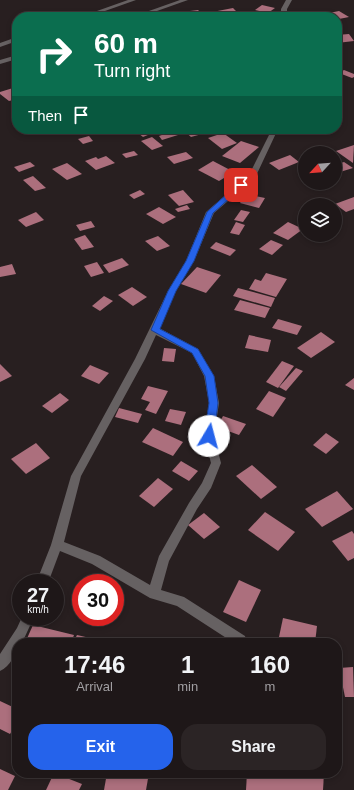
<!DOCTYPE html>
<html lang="en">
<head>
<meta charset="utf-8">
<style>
	:root { --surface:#1e1718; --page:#2b2425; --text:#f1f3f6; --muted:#a19fa2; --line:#3c3637; --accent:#2563eb }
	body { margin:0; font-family:Helvetica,sans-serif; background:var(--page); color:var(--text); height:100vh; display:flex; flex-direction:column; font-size:15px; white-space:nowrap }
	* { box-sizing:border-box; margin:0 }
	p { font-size:13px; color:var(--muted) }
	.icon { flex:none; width:22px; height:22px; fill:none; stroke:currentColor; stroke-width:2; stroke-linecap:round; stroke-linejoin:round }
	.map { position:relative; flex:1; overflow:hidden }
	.sheet { position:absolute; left:12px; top:638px; width:330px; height:140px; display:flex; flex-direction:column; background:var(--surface); border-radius:16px; box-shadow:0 2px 6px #0003,0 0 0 1px var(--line) }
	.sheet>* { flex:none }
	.guide { position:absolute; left:12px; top:12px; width:330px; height:122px; border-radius:16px; box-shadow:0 2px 6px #0003,0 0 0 1px var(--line); background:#0b6e4f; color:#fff; overflow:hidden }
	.needle { width:26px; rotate:244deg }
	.fabs { position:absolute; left:298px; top:146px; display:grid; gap:8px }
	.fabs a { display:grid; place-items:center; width:44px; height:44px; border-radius:50%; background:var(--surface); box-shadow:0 2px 6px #0003,0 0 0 1px var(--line); font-size:20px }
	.speed { position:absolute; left:12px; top:574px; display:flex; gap:8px; font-size:20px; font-weight:700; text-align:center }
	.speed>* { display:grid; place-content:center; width:52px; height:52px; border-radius:50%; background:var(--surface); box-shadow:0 2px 6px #0003,0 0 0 1px var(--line); line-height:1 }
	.speed small { font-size:10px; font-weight:400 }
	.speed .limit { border:6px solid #d22; background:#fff; color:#111 }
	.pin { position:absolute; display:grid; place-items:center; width:34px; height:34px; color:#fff; margin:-17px; border-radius:8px; box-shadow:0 2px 6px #0006 }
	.me { position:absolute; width:44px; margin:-22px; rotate:8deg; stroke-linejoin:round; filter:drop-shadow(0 0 3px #0008) }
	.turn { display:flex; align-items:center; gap:14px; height:84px; padding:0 16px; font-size:18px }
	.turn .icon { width:52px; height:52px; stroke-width:2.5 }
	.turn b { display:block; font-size:28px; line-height:34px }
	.then { display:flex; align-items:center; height:38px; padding:0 16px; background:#0003; gap:8px; font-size:15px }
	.eta { display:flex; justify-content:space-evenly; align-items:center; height:68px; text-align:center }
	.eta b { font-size:24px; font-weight:800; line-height:28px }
	.button { display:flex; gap:8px; margin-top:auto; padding:8px 16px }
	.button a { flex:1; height:46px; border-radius:16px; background:var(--accent); color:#fff; font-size:16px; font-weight:800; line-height:46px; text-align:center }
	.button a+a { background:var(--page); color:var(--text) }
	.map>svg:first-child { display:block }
	.building { fill:#ac6f7d }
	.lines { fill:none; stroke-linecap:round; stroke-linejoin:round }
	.minor { fill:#666162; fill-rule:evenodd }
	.route { fill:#2563eb; stroke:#184099 }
</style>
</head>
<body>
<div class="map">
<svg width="354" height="790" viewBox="0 0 354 790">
	<rect width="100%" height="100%" fill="#281f20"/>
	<g class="building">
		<path d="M262 5 275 8 268 13 255 10Z"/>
		<path d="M233 8 236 11 204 17H196L190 11 198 10 202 14Z"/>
		<path d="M339 11 349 17 339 19 329 13Z"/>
		<path d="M306 14 308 17H292L291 15Z"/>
		<path d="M349 34 354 41 337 43V35Z"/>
		<path d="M344 70 354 74V77L352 78 339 73Z"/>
		<path d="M13 88 17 91V99L9 101 0 94V92Z"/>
		<path d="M133 129H151L155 132 143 137Z"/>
		<path d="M196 129 202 134 191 137 183 130Z"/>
		<path d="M173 131 178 135 162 140 159 136Z"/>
		<path d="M223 133 237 143 222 149 208 138Z"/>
		<path d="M89 136 93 141 83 144 78 139Z"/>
		<path d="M152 137 163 146 152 150 141 141Z"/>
		<path d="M241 141 259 147 240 163 222 156Z"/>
		<path d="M354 145 353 163 336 151Z"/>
		<path d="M134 151 138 155 126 158 122 154Z"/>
		<path d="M186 152 193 158 174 164 167 157Z"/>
		<path d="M290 155 299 162 279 170 269 163Z"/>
		<path d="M106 156 115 163 96 170 85 161 96 157 98 159Z"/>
		<path d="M213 161 234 172 219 181 198 170Z"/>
		<path d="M30 162 35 166 19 172 14 167Z"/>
		<path d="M344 162 353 168 340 172 335 169V165Z"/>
		<path d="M67 163 82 174 67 180 52 169Z"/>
		<path d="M33 176 46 188 35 191 23 180Z"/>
		<path d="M140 190 145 194 134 199 129 195Z"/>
		<path d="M183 190 194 202 179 206 168 195Z"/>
		<path d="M246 194 265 198 259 208 240 203Z"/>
		<path d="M354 197V209L346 212 335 204Z"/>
		<path d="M187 205 190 209 178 212 175 209Z"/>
		<path d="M159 207 176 217 163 224 146 214Z"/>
		<path d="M241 210 250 212 243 222 234 220Z"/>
		<path d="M36 212 44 220 26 227 18 220Z"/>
		<path d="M91 221 95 227 80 231 76 225Z"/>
		<path d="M236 222 245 225 239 235 230 233Z"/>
		<path d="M288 222 303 229 288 240 273 233Z"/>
		<path d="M85 235 94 247 82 250 74 239Z"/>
		<path d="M158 236 170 246 157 251 145 241Z"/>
		<path d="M271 240 283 245 272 255 259 249Z"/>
		<path d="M216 242 236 250 230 256 210 248Z"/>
		<path d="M122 258 129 265 109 273 103 265Z"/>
		<path d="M97 262 104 273 91 277 84 266Z"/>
		<path d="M12 264 16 274 0 277V267Z"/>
		<path d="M197 267 221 275 206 293 181 284Z"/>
		<path d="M266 273 287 279 276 297 249 289 255 279 261 281Z"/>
		<path d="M132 287 147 297 133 306 118 295Z"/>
		<path d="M238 288 275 298 271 307 233 296Z"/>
		<path d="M104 296 113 301 100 311 92 306Z"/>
		<path d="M240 300 270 308 265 318 234 310Z"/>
		<path d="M278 319 302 326 297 335 272 328Z"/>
		<path d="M321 332 335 342 311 358 297 348Z"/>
		<path d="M249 335 271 340 268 352 245 348Z"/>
		<path d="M164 348 176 349 174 362 162 361Z"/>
		<path d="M282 361 294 366 278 388 266 382Z"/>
		<path d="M0 364 12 376 0 382Z"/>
		<path d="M90 365 109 373 99 384 81 376Z"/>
		<path d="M296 368 303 371 286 391 279 387Z"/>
		<path d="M354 378V390L345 385Z"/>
		<path d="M148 386 168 391 156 414 145 410 150 402 141 399Z"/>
		<path d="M269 391 286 398 273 417 256 409Z"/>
		<path d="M60 393 69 400 52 413 42 406Z"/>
		<path d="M119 408 142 414 138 423 115 417Z"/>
		<path d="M170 409 186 412 181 425 165 421Z"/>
		<path d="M223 416 246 424 239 435 217 427Z"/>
		<path d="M153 428 183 442 173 456 142 442Z"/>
		<path d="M326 433 339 442 326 454 313 445Z"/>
		<path d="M36 443 50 458 26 474 11 459Z"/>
		<path d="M181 461 198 471 189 481 172 471Z"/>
		<path d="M252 465 277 487 261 499 236 476Z"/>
		<path d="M158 478 173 489 154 507 139 496Z"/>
		<path d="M337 491 353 509 322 527 305 509Z"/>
		<path d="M265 512 295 532 278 551 248 530Z"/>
		<path d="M204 513 220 527 204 539 188 525Z"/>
		<path d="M352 531 354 534V558L348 561 332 541Z"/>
		<path d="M239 580 261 590 246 622 223 612Z"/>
		<path d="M283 618 317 626 315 643H306L279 637Z"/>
		<path d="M33 625 74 635 71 643H25Z"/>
		<path d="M77 635 90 638 88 643H73Z"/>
		<path d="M353 667 354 697H345L339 668Z"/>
		<path d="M0 701 17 709V723L10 734 0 729Z"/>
		<path d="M0 769 15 776 8 790H0Z"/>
		<path d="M54 773 82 784 79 790H46Z"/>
		<path d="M107 773H149L146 790H104Z"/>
		<path d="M247 773H324L323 790H246Z"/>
	</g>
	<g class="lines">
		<g class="minor">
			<path d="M128 0H136L88 17H80Z"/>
			<path d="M180 0H188L140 17H132Z"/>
			<path d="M286 0H292L287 9V17H281V9Z"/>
			<path d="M17 37V41L0 47V43Z"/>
			<path d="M17 55V59L0 64V60Z"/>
			<path d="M272 129H278L255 178 214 213 194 261 176 291 159 328 198 349 214 376 219 403 214 436 221 463 211 488 197 509 169 561 161 590 184 597 245 636 246 640 245 643H234L177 606 150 598 92 564 60 551 48 583H36L51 545 71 476 135 359 168 291 186 261 206 212 249 175ZM156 335 192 353 204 376 209 403 204 436 211 463 202 483 189 503 159 556 150 585 100 556 64 542 81 476 145 359Z"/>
			<path d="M22 617H34L22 643H17C17 653 10 667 0 671V654L17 628Z"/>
		</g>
	</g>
	<path class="route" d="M239 183 245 185 213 213 194 261 176 291 160 329 198 349 214 376 218 403 214 436 209 440 204 436 209 403 205 376 192 353 151 330 168 291 186 261 207 212Z"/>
</svg>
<div class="fabs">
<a><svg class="needle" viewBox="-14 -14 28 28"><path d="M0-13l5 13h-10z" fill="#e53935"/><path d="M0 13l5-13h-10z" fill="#a19fa2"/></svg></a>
<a><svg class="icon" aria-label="layers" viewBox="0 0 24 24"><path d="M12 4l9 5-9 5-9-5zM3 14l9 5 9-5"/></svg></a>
</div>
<div class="speed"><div>27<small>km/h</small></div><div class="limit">30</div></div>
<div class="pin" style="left:241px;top:185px;background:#d93025"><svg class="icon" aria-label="arrive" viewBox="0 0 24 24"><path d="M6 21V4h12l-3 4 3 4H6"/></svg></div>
<svg class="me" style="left:209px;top:436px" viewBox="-20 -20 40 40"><circle r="19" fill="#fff"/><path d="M0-13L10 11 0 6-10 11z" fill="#2563eb"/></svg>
<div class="guide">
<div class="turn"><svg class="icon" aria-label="right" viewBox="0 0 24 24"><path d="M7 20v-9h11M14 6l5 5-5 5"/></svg><div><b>60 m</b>Turn right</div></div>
<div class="then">Then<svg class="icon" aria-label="arrive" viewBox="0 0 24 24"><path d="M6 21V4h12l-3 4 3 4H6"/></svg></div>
</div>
<section class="sheet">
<div class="eta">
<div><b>17:46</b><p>Arrival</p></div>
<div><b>1</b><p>min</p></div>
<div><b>160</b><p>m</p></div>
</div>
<div class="button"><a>Exit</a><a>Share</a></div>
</section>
</div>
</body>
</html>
